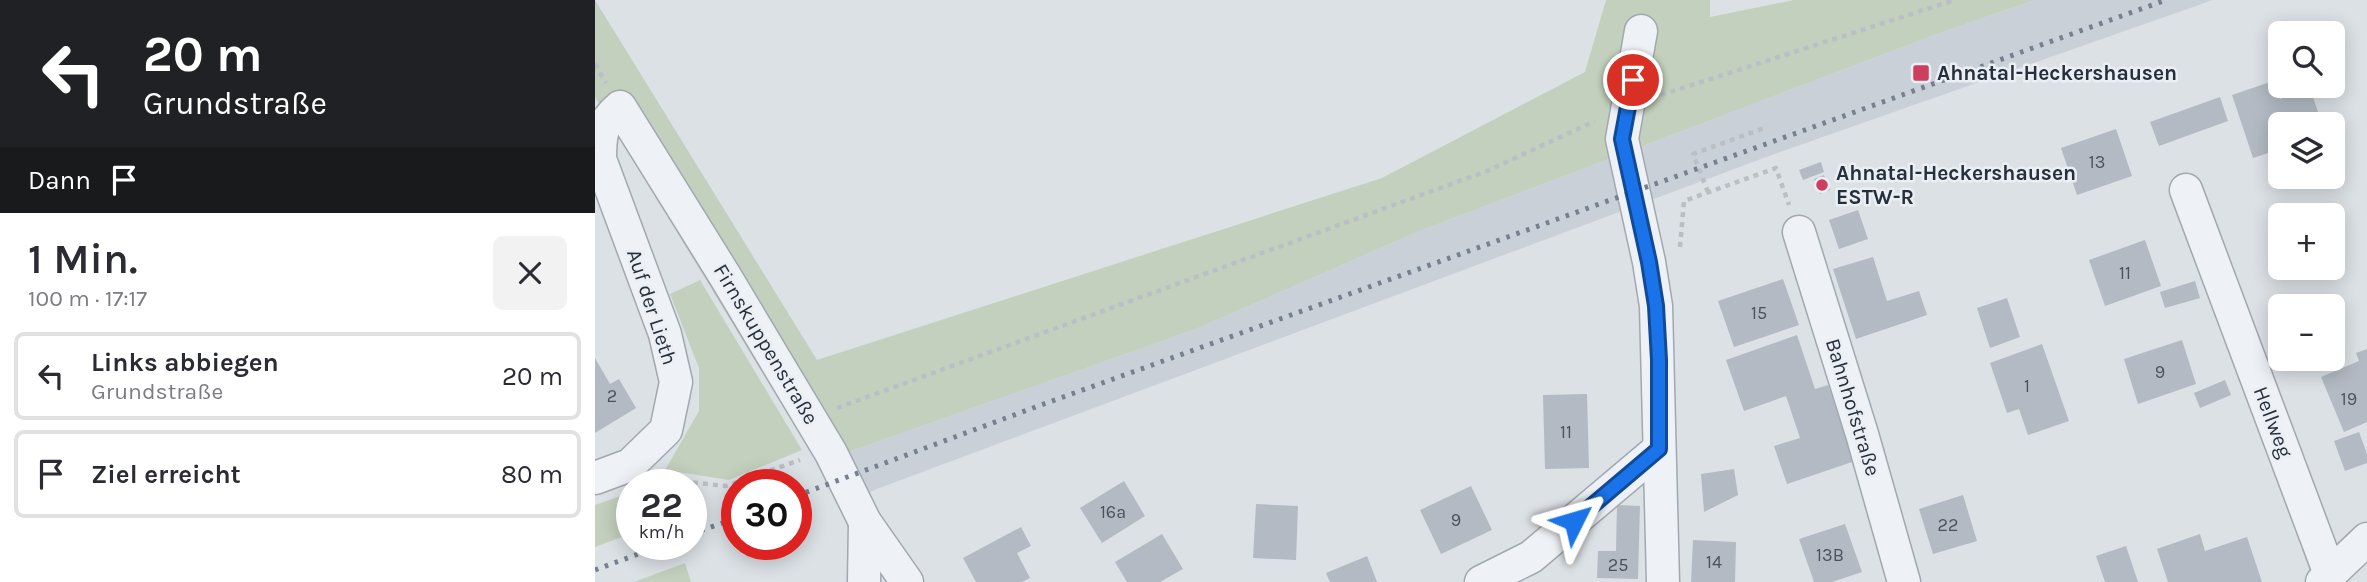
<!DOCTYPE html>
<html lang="de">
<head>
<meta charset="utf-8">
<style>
	:root { --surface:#fff; --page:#f2f2f3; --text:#2b2b33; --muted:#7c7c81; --line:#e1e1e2 }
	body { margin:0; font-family:Karla,sans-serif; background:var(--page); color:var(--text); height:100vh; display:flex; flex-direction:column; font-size:26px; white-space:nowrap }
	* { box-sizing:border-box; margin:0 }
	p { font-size:23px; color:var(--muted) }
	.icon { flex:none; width:38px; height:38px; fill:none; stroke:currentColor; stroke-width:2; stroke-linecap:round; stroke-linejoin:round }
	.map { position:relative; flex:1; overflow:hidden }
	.sheet { display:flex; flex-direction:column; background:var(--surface); width:595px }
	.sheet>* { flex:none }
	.banner { background:#202124; color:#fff; overflow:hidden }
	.fabs { position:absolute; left:1673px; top:21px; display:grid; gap:14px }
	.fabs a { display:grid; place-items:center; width:77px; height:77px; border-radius:10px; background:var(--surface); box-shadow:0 4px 18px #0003; font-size:35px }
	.speed { position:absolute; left:21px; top:469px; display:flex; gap:14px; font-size:35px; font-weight:700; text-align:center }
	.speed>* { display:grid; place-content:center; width:91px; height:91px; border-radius:50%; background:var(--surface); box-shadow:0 4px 18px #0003; line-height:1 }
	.speed small { font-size:18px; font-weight:400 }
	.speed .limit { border:10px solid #d22; background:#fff; color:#111 }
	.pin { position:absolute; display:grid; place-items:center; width:60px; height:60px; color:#fff; margin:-30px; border:4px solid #fff; border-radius:50%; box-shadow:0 2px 7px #0007 }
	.me { position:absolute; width:77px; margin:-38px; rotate:50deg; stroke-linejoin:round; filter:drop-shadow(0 0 5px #0008) }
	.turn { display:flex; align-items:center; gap:24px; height:147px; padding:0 28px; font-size:32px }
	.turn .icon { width:91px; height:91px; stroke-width:2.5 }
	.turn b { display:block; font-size:49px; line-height:60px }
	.then { display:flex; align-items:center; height:66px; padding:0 28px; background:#0003; gap:14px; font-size:26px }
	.round { display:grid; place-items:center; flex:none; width:74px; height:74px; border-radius:10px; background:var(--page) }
	.overview { display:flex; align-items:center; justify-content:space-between; height:119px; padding:0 28px }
	h1 { font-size:42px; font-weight:600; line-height:52px }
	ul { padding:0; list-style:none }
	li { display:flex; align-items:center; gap:21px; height:88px; margin:0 14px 10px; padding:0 14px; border:4px solid var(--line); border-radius:10px }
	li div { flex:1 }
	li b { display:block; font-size:26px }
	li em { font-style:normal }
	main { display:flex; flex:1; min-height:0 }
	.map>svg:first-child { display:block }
	.built { fill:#cad0d8 }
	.green { fill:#c3d0bd }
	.building { fill:#b3bac3 }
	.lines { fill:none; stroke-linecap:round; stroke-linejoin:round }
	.minor-casing { stroke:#a2a8b0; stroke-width:35 }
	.path { stroke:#babfc5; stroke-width:4.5; stroke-dasharray:5 5; stroke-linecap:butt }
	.minor { stroke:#eef1f5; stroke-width:32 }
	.rail { stroke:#758190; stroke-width:5; stroke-dasharray:3.5 7; stroke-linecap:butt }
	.route-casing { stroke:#114b97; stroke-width:18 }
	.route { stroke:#1a73e8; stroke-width:12 }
	.poi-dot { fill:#ce3e5f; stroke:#ebeff4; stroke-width:2.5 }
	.labels { text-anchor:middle; stroke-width:5; stroke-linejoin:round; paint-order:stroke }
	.number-label { font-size:18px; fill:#49525e }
	.poi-label { font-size:21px; font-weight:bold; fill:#26303c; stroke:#ebeff4; text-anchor:start }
	.street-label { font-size:21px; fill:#26303c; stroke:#ebeff4 }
</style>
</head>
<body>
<main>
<section class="sheet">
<div class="banner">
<div class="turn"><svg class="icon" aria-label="left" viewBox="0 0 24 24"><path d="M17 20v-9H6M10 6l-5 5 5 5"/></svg><div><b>20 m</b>Grundstraße</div></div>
<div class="then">Dann<svg class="icon" aria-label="arrive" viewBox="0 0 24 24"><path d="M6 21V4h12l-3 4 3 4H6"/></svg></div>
</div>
<div class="overview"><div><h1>1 Min.</h1><p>100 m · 17:17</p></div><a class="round"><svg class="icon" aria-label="close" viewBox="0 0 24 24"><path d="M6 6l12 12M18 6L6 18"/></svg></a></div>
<ul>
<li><svg class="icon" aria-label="left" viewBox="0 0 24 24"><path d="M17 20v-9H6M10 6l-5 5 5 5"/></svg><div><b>Links abbiegen</b><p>Grundstraße</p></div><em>20 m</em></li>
<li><svg class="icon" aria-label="arrive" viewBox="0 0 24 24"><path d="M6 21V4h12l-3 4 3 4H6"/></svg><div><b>Ziel erreicht</b></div><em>80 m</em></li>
</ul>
</section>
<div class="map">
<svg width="1772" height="582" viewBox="0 0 1772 582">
	<rect width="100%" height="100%" fill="#dce1e6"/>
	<path class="built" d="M1440 0H1618L1182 153 282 489 246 505 222 463 601 329 822 232 1339 35Z"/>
	<g class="green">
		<path d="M0 0 222 360 787 178 990 72 1011 0H1115V17L1199 0H1440L1339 35 822 232 601 329 222 463 0 97Z"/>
		<path d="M105 280 207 450 134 480 70 470 104 411V368L75 294Z"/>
		<path d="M37 492V533L0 547V505Z"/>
		<path d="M90 563 96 582H39Z"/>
	</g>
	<g class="building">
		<path d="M1678 81 1685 99 1715 88 1727 124H1685V149L1658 158 1637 95Z"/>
		<path d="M1625 97 1633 121 1564 146 1555 122Z"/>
		<path d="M1521 129 1537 176 1482 195 1466 148Z"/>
		<path d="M1226 162 1229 172 1208 180 1204 170Z"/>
		<path d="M1229 175 1235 190 1225 194 1219 179Z"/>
		<path d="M1263 210 1273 239 1244 249 1234 220Z"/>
		<path d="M1550 240 1566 286 1510 306 1494 260Z"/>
		<path d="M1278 257 1292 301 1324 291 1332 315 1261 339 1238 269Z"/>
		<path d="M1188 279 1204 325 1139 347 1123 301Z"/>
		<path d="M1600 281 1605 298 1570 308 1565 292Z"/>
		<path d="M1412 298 1425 337 1395 348 1382 308Z"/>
		<path d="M1202 335 1220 389 1233 385 1260 461 1192 484 1179 446 1205 438 1191 396 1149 411 1131 360Z"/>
		<path d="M1587 340 1601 384 1543 404 1529 359Z"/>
		<path d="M1447 344 1474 421 1433 435 1424 409 1412 413 1395 363Z"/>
		<path d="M1772 349V422L1749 432 1726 377 1764 361 1761 353Z"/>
		<path d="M0 358 15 384 24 379 41 408 0 433Z"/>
		<path d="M1630 380 1636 395 1605 408 1599 393Z"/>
		<path d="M992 394 994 468 950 469 948 395Z"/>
		<path d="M1764 432 1772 454V463L1750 471 1739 441Z"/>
		<path d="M1139 469 1143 495 1109 512 1106 474Z"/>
		<path d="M529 481 550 516 507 543 485 508Z"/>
		<path d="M876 486 897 530 846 554 825 510Z"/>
		<path d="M1368 495 1382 541 1338 554 1324 509Z"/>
		<path d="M661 504 703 506 701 560 658 558Z"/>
		<path d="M1022 505 1045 506 1043 579 1002 578 1003 551H1021Z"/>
		<path d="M1250 524 1267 572 1237 582H1219L1204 539Z"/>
		<path d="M426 527 436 546 422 553 435 578 427 582H381L368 558Z"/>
		<path d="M567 534 588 569 565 582H532L520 562Z"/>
		<path d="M1605 534 1610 551 1652 537 1667 582H1573L1562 549Z"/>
		<path d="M1098 540 1141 542 1140 582H1096Z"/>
		<path d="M1531 546 1543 582H1510L1501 556Z"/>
		<path d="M772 556 782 582H735L731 573Z"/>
	</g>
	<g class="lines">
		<defs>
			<g id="minor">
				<path d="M1046 31 1027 139 1054 262 1061 306 1068 582"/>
				<path d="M1591 190 1735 574"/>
				<path d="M1204 232 1267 434 1309 582"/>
				<path d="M0 478 35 465 71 430 81 382 70 334 5 159C5 135 6 123 25 107L130 276 236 453 270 522 312 582"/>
				<path d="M269 582 270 522"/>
				<path d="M886 582 936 557 1064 449"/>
				<path d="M1727 582 1772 539"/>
			</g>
		</defs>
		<use href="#minor" class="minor-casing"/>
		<g class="path">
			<path d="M0 64 11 83"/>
			<path d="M1066 95 1360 0"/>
			<path d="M1113 192 1098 154 1172 127"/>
			<path d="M1085 247 1089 201 1181 168 1194 205"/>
			<path d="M242 408 892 171 1000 121"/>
			<path d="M69 475 93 482 131 486 205 460"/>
		</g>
		<use href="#minor" class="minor"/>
		<g class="rail">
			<path d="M201 496 446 405 1571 0"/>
			<path d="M96 534 142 518"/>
			<path d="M0 570 70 544"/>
		</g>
	</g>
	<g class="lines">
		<defs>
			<path id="route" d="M979 521 1064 449V360L1061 306 1054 262 1027 139 1038 80"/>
		</defs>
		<use href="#route" class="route-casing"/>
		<use href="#route" class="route"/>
	</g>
	<g class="poi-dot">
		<rect x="1317" y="64" width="18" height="18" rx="3.5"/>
		<circle cx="1227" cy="185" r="7"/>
	</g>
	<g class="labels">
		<g class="number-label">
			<text x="1502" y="168">13</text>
			<text x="1530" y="279">11</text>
			<text x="1164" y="319">15</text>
			<text x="1565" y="378">9</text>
			<text x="1432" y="392">1</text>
			<text x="17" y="402">2</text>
			<text x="1754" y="405">19</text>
			<text x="971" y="438">11</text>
			<text x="518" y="518">16a</text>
			<text x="861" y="526">9</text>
			<text x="1353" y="531">22</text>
			<text x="1235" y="561">13B</text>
			<text x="1119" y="568">14</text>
			<text x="1023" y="571">25</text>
		</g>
		<g class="poi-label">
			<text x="1342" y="80">Ahnatal-Heckershausen</text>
			<text x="1241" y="180">Ahnatal-Heckershausen<tspan x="1241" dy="24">ESTW-R</tspan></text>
		</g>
		<g class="street-label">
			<text transform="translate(57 307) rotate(72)" y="7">Auf der Lieth</text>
			<text transform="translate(171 344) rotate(59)" y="7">Firnskuppenstraße</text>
			<text transform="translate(1258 407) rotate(73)" y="7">Bahnhofstraße</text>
			<text transform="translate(1678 422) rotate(69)" y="7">Hellweg</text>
		</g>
	</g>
</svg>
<div class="fabs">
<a><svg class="icon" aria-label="search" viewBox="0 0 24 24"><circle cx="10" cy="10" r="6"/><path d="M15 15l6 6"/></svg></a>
<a><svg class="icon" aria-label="layers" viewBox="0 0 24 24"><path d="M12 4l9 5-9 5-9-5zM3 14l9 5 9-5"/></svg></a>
<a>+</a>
<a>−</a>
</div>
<div class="speed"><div>22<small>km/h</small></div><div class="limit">30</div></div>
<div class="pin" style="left:1038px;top:80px;background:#d93025"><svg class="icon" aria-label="arrive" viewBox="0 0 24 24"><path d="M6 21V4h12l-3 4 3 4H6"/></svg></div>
<svg class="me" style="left:979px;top:521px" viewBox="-20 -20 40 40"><path d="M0-17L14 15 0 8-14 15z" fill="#1a73e8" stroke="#fff" stroke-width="4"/></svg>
</div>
</main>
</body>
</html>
